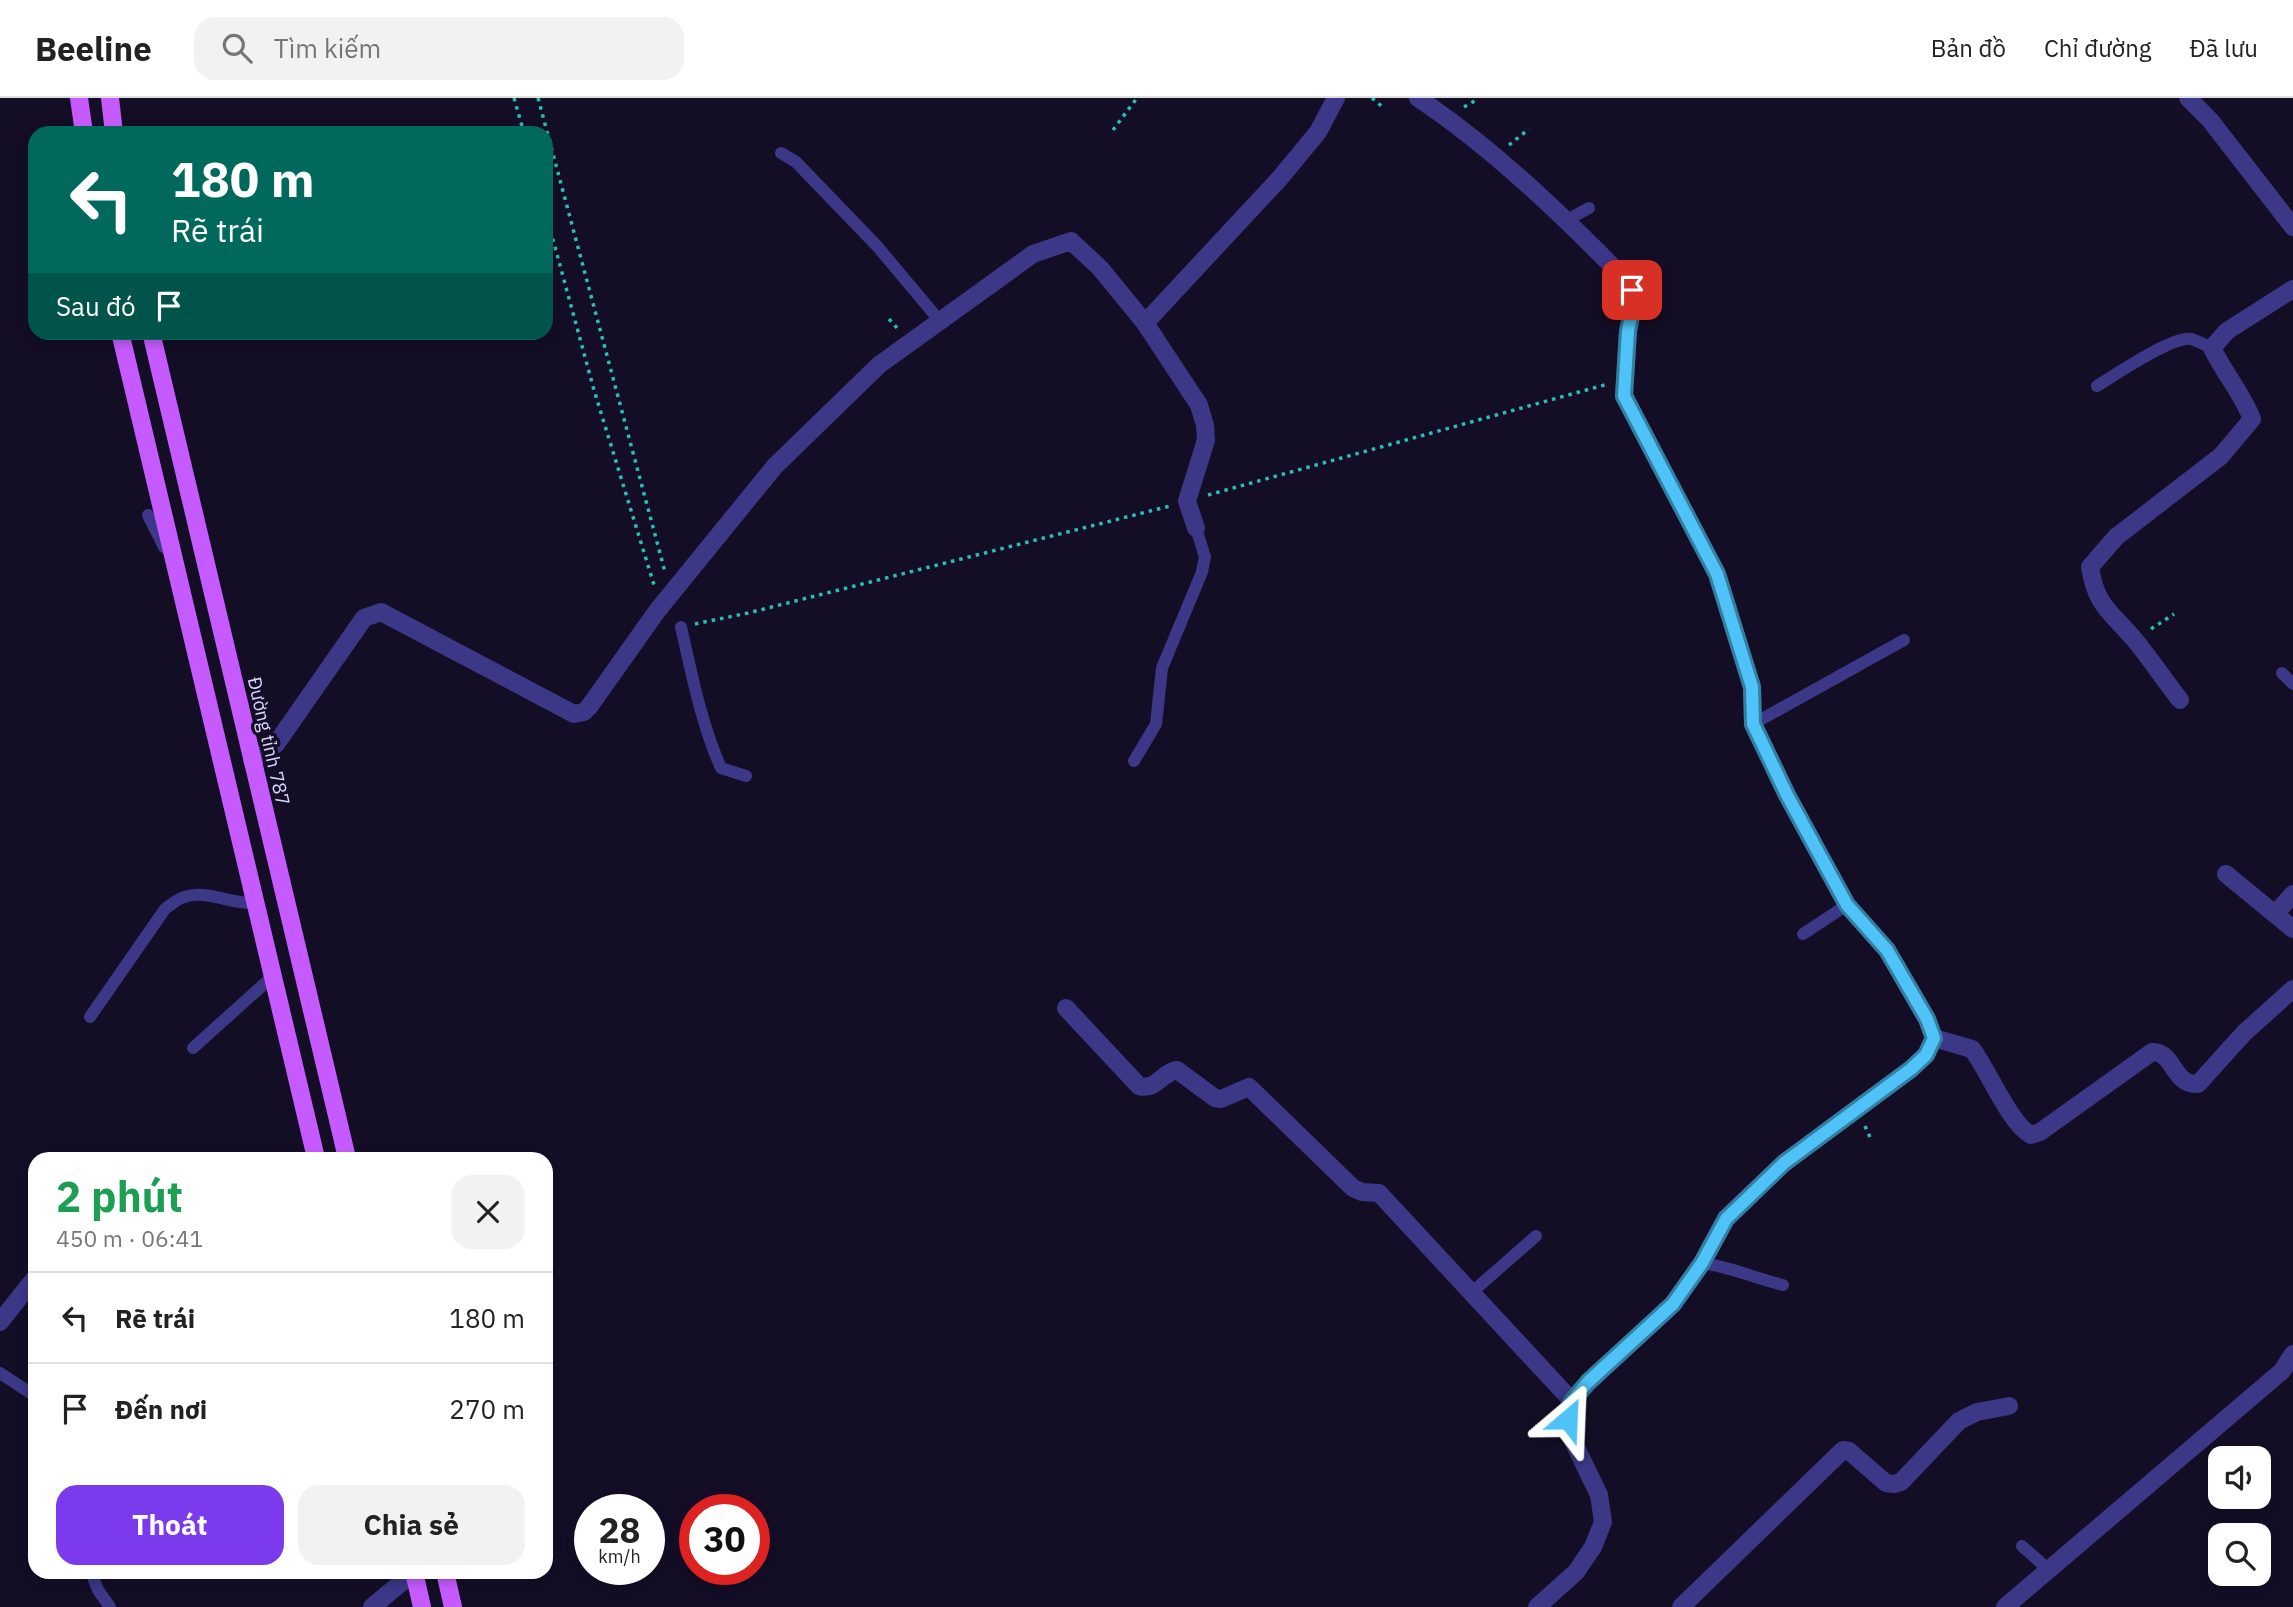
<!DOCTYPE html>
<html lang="vi">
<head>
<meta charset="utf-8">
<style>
	:root { --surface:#fff; --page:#f2f2f2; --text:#222; --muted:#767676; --line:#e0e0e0; --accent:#7c3aed }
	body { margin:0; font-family:"IBM Plex Sans",sans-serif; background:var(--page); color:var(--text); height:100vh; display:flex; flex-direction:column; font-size:26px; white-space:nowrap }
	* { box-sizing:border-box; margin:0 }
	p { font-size:23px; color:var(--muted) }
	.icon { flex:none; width:38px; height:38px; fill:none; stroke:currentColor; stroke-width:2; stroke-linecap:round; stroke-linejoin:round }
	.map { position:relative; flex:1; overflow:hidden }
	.panel { position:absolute; left:28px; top:1054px; width:525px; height:427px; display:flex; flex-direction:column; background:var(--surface); border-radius:21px; box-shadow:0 4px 10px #0003 }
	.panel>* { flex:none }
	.banner { position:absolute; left:28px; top:28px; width:525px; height:214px; border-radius:21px; box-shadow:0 4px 10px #0003; background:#00695c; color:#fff; overflow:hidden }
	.fabs { position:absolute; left:2208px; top:1348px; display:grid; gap:14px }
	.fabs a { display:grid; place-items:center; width:63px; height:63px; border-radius:14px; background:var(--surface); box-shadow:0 4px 10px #0003; font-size:35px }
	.speed { position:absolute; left:574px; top:1396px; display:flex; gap:14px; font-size:35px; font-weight:700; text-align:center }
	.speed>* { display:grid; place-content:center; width:91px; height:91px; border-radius:50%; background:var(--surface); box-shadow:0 4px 10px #0003; line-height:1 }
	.speed small { font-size:18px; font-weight:400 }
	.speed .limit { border:10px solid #d22; background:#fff; color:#111 }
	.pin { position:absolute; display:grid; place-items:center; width:60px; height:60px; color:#fff; margin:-30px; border-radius:14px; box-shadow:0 4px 10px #0006 }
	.me { position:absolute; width:77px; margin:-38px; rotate:26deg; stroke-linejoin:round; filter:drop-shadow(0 0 5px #0008) }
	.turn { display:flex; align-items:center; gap:24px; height:147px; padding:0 28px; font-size:32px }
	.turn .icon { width:91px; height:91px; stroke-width:2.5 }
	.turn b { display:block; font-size:49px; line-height:60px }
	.then { display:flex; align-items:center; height:66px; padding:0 28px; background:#0003; gap:14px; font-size:26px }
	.round { display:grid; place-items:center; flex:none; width:74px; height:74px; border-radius:21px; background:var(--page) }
	.head { display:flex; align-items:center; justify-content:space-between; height:119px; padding:0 28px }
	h1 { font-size:42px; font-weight:700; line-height:52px; color:#1e9e55 }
	.primary-button { display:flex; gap:14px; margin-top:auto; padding:14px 28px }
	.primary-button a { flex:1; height:80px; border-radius:21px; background:var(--accent); color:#fff; font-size:28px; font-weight:700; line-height:80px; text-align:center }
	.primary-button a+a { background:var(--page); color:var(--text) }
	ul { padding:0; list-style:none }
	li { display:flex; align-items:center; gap:21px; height:91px; padding:0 28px; border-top:2px solid var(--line) }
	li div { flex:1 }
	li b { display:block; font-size:26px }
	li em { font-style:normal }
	header { display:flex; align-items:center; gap:42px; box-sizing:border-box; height:98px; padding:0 35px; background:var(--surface); border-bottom:2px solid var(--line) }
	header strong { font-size:33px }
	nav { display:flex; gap:38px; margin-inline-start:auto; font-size:24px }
	.search { width:490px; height:63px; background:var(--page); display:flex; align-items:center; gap:18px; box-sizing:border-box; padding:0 24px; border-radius:21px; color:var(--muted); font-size:26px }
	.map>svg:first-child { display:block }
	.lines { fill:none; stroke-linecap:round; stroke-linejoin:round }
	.path { stroke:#2abcb6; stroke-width:3.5; stroke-dasharray:3.5 5; stroke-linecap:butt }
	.lane { stroke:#3c3787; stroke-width:12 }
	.street { stroke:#3c3787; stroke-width:18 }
	.primary { stroke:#c55bff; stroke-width:18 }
	.route-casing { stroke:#337fa1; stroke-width:18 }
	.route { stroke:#4fc3f7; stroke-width:12 }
	.labels { text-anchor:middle; stroke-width:7; stroke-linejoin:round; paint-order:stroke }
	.street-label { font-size:19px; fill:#d9d4ff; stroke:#130e26 }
</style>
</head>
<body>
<header>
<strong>Beeline</strong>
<div class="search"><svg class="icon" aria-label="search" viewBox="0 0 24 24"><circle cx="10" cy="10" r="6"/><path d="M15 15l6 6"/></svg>Tìm kiếm</div>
<nav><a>Bản đồ</a><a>Chỉ đường</a><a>Đã lưu</a></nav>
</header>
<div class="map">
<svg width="2293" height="1509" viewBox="0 0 2293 1509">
	<rect width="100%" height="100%" fill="#130e26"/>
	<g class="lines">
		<g class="path">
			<path d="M514 0 524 35"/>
			<path d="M538 0 665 474"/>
			<path d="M1372 0 1385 11"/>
			<path d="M1464 9 1478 1"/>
			<path d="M1113 32 1137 0"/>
			<path d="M1509 47 1529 31"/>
			<path d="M546 116 594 292 654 487"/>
			<path d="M889 221 898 231"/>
			<path d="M1208 397 1608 286"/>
			<path d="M695 526 748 515 1170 408"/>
			<path d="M2151 531 2174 516"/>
			<path d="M1865 1028 1870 1039"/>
		</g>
		<g class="lane">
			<path d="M781 55 796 64 877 148 939 222"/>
			<path d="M1567 122 1589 110"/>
			<path d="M2097 288C2115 277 2172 238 2191 241 2198 243 2205 247 2212 250"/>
			<path d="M148 417 164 449 171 453"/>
			<path d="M681 529C692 577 701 625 721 670L746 678"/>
			<path d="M2282 575 2293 586"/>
			<path d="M1753 626 1904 542"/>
			<path d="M1134 663 1156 626 1162 570 1202 474 1205 459 1196 430"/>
			<path d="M1803 836 1847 807"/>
			<path d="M90 919 165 811C171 807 177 801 184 799 206 791 232 807 255 805"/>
			<path d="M193 950 273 878"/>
			<path d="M1702 1165C1731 1169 1754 1180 1783 1187"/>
			<path d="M1471 1195 1536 1138"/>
			<path d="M0 1275 35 1298"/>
			<path d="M2022 1448 2049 1472"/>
			<path d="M91 1474 98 1492 110 1509"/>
		</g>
		<g class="street">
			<path d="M1418 0C1493 50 1563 118 1626 182L1632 192 1634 204 1628 233 1624 298 1717 476 1752 589 1753 626 1787 697 1847 807 1887 852 1927 921 1934 940 1926 957 1911 971 1784 1065 1726 1120 1702 1165 1673 1206 1588 1285 1572 1303 1568 1321 1572 1341 1599 1397 1603 1424 1593 1449 1576 1474 1537 1509"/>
			<path d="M2188 0 2210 22 2293 129"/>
			<path d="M1145 225 1280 80 1318 34 1336 0"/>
			<path d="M2180 602C2164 582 2150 560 2134 541 2110 513 2096 508 2090 469L2116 439 2221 358 2252 321C2242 295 2224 275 2212 250L2227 233 2293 191"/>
			<path d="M252 662 276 646 364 520 381 514 574 616 584 614 589 609 657 513 775 368 879 267 1033 156 1071 143 1100 170 1145 225 1199 307 1205 327 1206 342 1187 403 1196 430"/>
			<path d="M2226 776 2293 831"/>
			<path d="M2275 816 2293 796"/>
			<path d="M1066 910 1139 988C1156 993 1162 974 1177 972L1215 1000 1221 1001 1249 989 1353 1090 1362 1094 1379 1095 1572 1303"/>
			<path d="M1934 940 1972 951C1989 973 2009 1025 2031 1037L2040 1034 2152 954C2174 953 2173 988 2198 986L2244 935 2293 891"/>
			<path d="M0 1224 35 1180"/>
			<path d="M372 1509 414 1474"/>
			<path d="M1681 1509 1843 1352 1849 1353 1886 1385 1894 1386 1901 1384 1959 1323 1977 1314 2009 1308"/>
			<path d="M2005 1509 2282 1273 2293 1256"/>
		</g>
		<g class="primary">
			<path d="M79 0 84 35"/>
			<path d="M110 0 114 35"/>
			<path d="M120 234 316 1060"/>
			<path d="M151 234 347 1060"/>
			<path d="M414 1474 422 1509"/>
			<path d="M445 1474 453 1509"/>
		</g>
	</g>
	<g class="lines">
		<defs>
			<path id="route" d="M1568 1321 1572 1303 1588 1284 1673 1206 1702 1165 1726 1121 1784 1065 1911 971 1926 957 1934 940 1927 921 1887 852 1847 807 1787 697 1753 626 1752 589 1717 476 1624 298 1628 233 1634 204 1632 192"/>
		</defs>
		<use href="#route" class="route-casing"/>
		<use href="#route" class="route"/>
	</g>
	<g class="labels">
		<g class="street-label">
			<text transform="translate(269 643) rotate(77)" y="7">Đường tỉnh 787</text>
		</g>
	</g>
</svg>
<div class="fabs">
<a><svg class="icon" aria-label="sound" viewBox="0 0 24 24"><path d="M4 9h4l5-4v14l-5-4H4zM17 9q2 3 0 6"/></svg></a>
<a><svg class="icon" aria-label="search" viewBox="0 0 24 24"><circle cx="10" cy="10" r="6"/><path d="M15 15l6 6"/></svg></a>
</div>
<div class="speed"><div>28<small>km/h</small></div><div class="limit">30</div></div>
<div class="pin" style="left:1632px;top:192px;background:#d93025"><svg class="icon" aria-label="arrive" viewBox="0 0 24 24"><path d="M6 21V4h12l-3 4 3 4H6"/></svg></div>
<svg class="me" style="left:1568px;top:1321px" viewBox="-20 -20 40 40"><path d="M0-17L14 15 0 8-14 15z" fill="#4fc3f7" stroke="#fff" stroke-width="4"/></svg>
<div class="banner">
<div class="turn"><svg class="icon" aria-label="left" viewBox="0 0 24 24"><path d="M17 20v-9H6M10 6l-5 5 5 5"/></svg><div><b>180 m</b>Rẽ trái</div></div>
<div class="then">Sau đó<svg class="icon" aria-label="arrive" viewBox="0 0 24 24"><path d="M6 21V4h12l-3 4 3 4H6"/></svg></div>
</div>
<section class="panel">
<div class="head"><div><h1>2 phút</h1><p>450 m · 06:41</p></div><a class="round"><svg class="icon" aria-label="close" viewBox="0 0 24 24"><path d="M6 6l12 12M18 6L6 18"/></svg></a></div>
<ul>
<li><svg class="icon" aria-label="left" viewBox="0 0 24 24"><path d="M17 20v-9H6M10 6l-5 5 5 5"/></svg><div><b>Rẽ trái</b></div><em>180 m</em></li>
<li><svg class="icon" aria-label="arrive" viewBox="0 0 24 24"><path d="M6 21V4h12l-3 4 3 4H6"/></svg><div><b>Đến nơi</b></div><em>270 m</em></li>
</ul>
<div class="primary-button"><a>Thoát</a><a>Chia sẻ</a></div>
</section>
</div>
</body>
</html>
